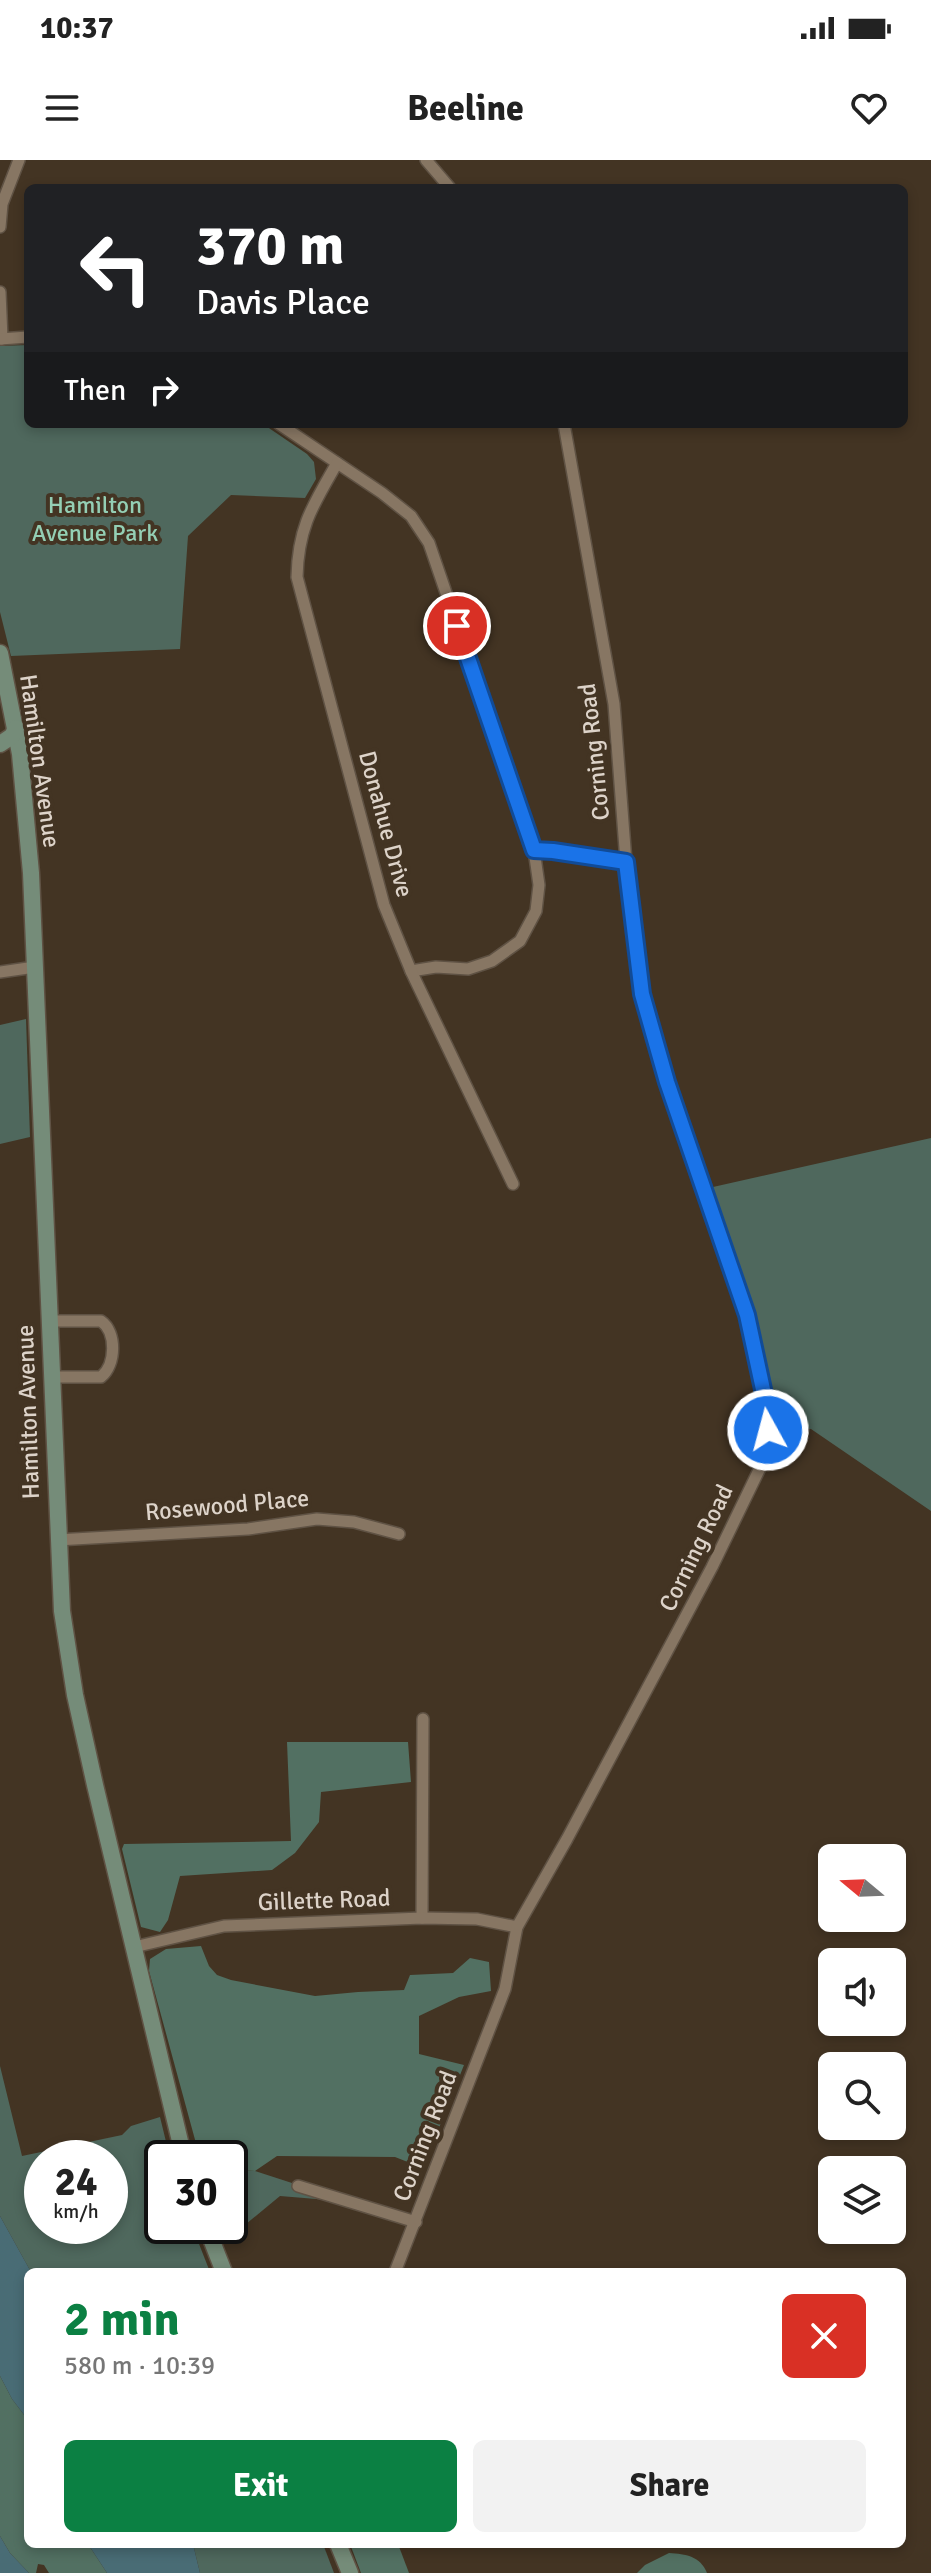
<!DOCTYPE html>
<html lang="en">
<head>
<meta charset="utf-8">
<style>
	:root { --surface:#fff; --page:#f2f2f2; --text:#222; --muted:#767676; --accent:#0b8043 }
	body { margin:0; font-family:Signika,sans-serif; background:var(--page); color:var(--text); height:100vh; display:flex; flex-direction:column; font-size:30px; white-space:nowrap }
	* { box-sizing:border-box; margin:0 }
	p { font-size:26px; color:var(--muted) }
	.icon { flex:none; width:44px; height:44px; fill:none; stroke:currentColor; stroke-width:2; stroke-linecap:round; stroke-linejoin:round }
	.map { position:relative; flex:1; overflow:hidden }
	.drawer { position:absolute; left:24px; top:2108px; width:882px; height:280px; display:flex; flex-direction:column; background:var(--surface); border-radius:12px; box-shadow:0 4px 12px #0003 }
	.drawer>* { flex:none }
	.top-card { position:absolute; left:24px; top:24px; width:884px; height:244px; border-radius:12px; box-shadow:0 4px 12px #0003; background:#202124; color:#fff; overflow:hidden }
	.needle { width:52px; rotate:289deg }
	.fabs { position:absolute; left:818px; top:1684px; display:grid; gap:16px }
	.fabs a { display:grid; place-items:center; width:88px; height:88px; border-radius:12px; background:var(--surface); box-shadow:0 4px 12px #0003; font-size:40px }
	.speed { position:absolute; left:24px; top:1980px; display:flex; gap:16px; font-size:40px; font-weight:700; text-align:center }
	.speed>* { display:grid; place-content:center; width:104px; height:104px; border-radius:50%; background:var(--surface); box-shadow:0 4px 12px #0003; line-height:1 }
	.speed small { font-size:20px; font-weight:400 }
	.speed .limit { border:4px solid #111; border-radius:12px; background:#fff; color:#111 }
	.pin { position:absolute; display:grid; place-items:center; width:68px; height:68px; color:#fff; margin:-34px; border:4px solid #fff; border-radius:50%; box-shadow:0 2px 8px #0007 }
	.me { position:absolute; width:88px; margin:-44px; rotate:353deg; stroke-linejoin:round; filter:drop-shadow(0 0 6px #0008) }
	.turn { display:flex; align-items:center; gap:28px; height:168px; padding:0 40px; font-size:36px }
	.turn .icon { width:104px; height:104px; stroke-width:2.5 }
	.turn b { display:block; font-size:56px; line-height:68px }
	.then { display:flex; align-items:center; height:76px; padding:0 40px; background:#0003; gap:16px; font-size:30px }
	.round { display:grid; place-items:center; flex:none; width:84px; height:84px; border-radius:12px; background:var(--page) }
	.overview { display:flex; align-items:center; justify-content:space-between; height:136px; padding:0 40px }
	h1 { font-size:48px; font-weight:800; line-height:60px; color:var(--accent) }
	.button { display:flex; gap:16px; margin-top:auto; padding:16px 40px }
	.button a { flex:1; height:92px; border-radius:12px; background:var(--accent); color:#fff; font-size:32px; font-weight:800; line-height:92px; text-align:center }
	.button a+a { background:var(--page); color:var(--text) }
	.status { display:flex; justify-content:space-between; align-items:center; height:56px; padding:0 40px; background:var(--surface); direction:ltr }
	.status svg { height:22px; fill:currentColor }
	header { display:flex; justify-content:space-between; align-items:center; height:104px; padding:0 40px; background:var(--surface); font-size:36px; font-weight:800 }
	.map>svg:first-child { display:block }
	.green { fill:#4f685d; fill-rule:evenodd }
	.forest { fill:#527062 }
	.water { fill:#496c75 }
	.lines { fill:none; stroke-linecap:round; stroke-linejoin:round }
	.street-casing { stroke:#5f5244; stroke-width:14 }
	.secondary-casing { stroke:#5f5244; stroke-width:19 }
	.street { stroke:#877663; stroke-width:11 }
	.secondary { stroke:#758c79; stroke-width:16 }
	.route-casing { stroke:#114b97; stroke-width:20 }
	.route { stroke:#1a73e8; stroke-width:14 }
	.labels { text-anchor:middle; stroke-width:8; stroke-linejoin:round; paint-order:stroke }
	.park-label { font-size:24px; fill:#94cfb4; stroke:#433423 }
	.street-label { font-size:24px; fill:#ddd3c9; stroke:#433423 }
</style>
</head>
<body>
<div class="status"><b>10:37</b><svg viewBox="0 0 49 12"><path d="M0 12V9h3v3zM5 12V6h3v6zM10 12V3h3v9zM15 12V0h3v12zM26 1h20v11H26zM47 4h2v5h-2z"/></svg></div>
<header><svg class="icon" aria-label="menu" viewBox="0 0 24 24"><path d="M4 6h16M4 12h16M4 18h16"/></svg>Beeline<svg class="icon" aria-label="heart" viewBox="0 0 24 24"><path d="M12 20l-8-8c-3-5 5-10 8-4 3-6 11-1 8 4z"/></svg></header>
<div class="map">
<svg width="931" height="2413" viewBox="0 0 931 2413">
	<rect width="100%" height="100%" fill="#433423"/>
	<g class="green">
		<path d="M28 185V264H263L307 294 314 302 316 319 305 338 231 335 188 376 180 489 11 496 0 452V186Z"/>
		<path d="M26 859 30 977 0 984V865Z"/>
		<path d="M931 978V1351L811 1269 774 1265 767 1217 713 1027Z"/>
		<path d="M0 1906 22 1996 122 1975 131 1966 160 1957 170 1998H162V2066H192L210 2112H31L0 2056ZM42 1998H110V2066H42Z"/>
		<path d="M230 2009 255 2011 332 2036 328 2040 280 2036 229 2078 224 2066H230Z"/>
		<path d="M193 2384H323L334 2413H200Z"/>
	</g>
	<g class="forest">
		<path d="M287 1582H408L411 1622 321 1632 319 1662 295 1693 272 1710 180 1716 168 1760 160 1772 141 1767 122 1689 124 1684 291 1681Z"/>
		<path d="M201 1786 209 1806 217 1815 231 1820 315 1836 358 1832 404 1830 410 1815 453 1813 470 1798 489 1802 491 1831 459 1837 419 1856V1894L464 1905 423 2008 395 1997 277 1996 255 2011 230 2009V1998H200L149 1811 150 1799 166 1789Z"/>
		<path d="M0 2216 12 2239 28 2260V2384H88L107 2413H49L44 2405 38 2404 36 2413H29L10 2393 0 2376Z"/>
		<path d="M350 2384H398L409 2413H361Z"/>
		<path d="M669 2393C686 2394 700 2396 707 2413H637L645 2405Z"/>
	</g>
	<g class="water">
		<path d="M0 2056 31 2112H28V2260L12 2239 0 2216Z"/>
		<path d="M0 2376 10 2393 29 2413H0Z"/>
		<path d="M88 2384H193L200 2413H107Z"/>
	</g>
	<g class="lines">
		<defs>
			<g id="street">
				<path d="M426 0 450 28"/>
				<path d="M0 67 2 44 19 0"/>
				<path d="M0 132 2 179"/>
				<path d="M0 179 28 177"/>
				<path d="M279 264 382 333 411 356 429 383 534 690 539 725 536 751 520 781 492 801 468 809 436 807 411 811"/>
				<path d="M337 303C313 345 298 367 297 417L384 745 411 811 513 1024"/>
				<path d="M534 690 553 691 626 702"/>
				<path d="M0 812 35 807"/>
				<path d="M49 1161H101C117 1172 116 1205 101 1217H51"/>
				<path d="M57 1380 248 1369 317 1359 354 1362 399 1374"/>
				<path d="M422 1758 423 1559"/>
				<path d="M134 1787 224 1766 422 1758 477 1759 517 1767"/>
				<path d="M298 2026 416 2062"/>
				<path d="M395 2112 505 1829 517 1767 567 1679 712 1407 761 1306 770 1262 747 1155 667 922 642 834 626 702 614 544 564 264"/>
			</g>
			<g id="secondary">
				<path d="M0 493 20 594 31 713 62 1451 75 1535 95 1625 184 1998"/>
				<path d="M0 584 12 576 16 568"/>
				<path d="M206 2066 224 2112"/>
				<path d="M338 2384 350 2413"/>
			</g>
		</defs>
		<use href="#street" class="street-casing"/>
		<use href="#secondary" class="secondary-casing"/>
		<use href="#street" class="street"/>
		<use href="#secondary" class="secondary"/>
	</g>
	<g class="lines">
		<defs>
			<path id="route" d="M457 466 534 690 553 691 626 702 642 834 667 922 747 1155 770 1262 768 1270"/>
		</defs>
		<use href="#route" class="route-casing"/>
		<use href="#route" class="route"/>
	</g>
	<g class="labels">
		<g class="park-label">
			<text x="95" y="353">Hamilton<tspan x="95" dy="28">Avenue Park</tspan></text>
		</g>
		<g class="street-label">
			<text transform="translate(594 592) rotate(-96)" y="8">Corning Road</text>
			<text transform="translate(40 601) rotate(82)" y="8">Hamilton Avenue</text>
			<text transform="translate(386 664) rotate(75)" y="8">Donahue Drive</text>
			<text transform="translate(28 1252) rotate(-92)" y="8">Hamilton Avenue</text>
			<text transform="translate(227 1345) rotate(-5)" y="8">Rosewood Place</text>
			<text transform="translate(696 1388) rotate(-64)" y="8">Corning Road</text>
			<text transform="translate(324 1740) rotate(-2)" y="8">Gillette Road</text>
			<text transform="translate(425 1976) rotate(-69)" y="8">Corning Road</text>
		</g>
	</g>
</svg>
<div class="fabs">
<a><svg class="needle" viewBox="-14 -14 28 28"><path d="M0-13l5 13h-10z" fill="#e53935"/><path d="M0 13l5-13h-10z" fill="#767676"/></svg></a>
<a><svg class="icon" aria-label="sound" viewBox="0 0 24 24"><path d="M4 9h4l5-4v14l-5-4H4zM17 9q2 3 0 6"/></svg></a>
<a><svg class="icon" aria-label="search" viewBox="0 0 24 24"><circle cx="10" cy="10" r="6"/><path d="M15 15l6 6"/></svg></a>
<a><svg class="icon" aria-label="layers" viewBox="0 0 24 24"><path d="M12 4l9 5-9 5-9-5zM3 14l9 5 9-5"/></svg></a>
</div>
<div class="speed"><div>24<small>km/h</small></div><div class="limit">30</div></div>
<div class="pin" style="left:457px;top:466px;background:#d93025"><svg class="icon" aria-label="arrive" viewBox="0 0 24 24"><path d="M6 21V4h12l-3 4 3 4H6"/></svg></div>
<svg class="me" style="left:768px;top:1270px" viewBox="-20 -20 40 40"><circle r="17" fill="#1a73e8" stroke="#fff" stroke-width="3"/><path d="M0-11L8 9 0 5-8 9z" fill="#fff"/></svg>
<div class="top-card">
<div class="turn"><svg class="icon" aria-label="left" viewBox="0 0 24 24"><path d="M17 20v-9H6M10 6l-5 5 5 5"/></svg><div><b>370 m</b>Davis Place</div></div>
<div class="then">Then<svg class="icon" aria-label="right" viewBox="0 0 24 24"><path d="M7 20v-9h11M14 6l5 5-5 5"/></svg></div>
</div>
<section class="drawer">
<div class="overview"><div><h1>2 min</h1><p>580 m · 10:39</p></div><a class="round" style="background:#d93025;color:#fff"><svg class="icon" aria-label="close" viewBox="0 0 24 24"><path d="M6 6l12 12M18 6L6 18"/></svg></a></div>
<div class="button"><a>Exit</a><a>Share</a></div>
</section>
</div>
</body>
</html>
